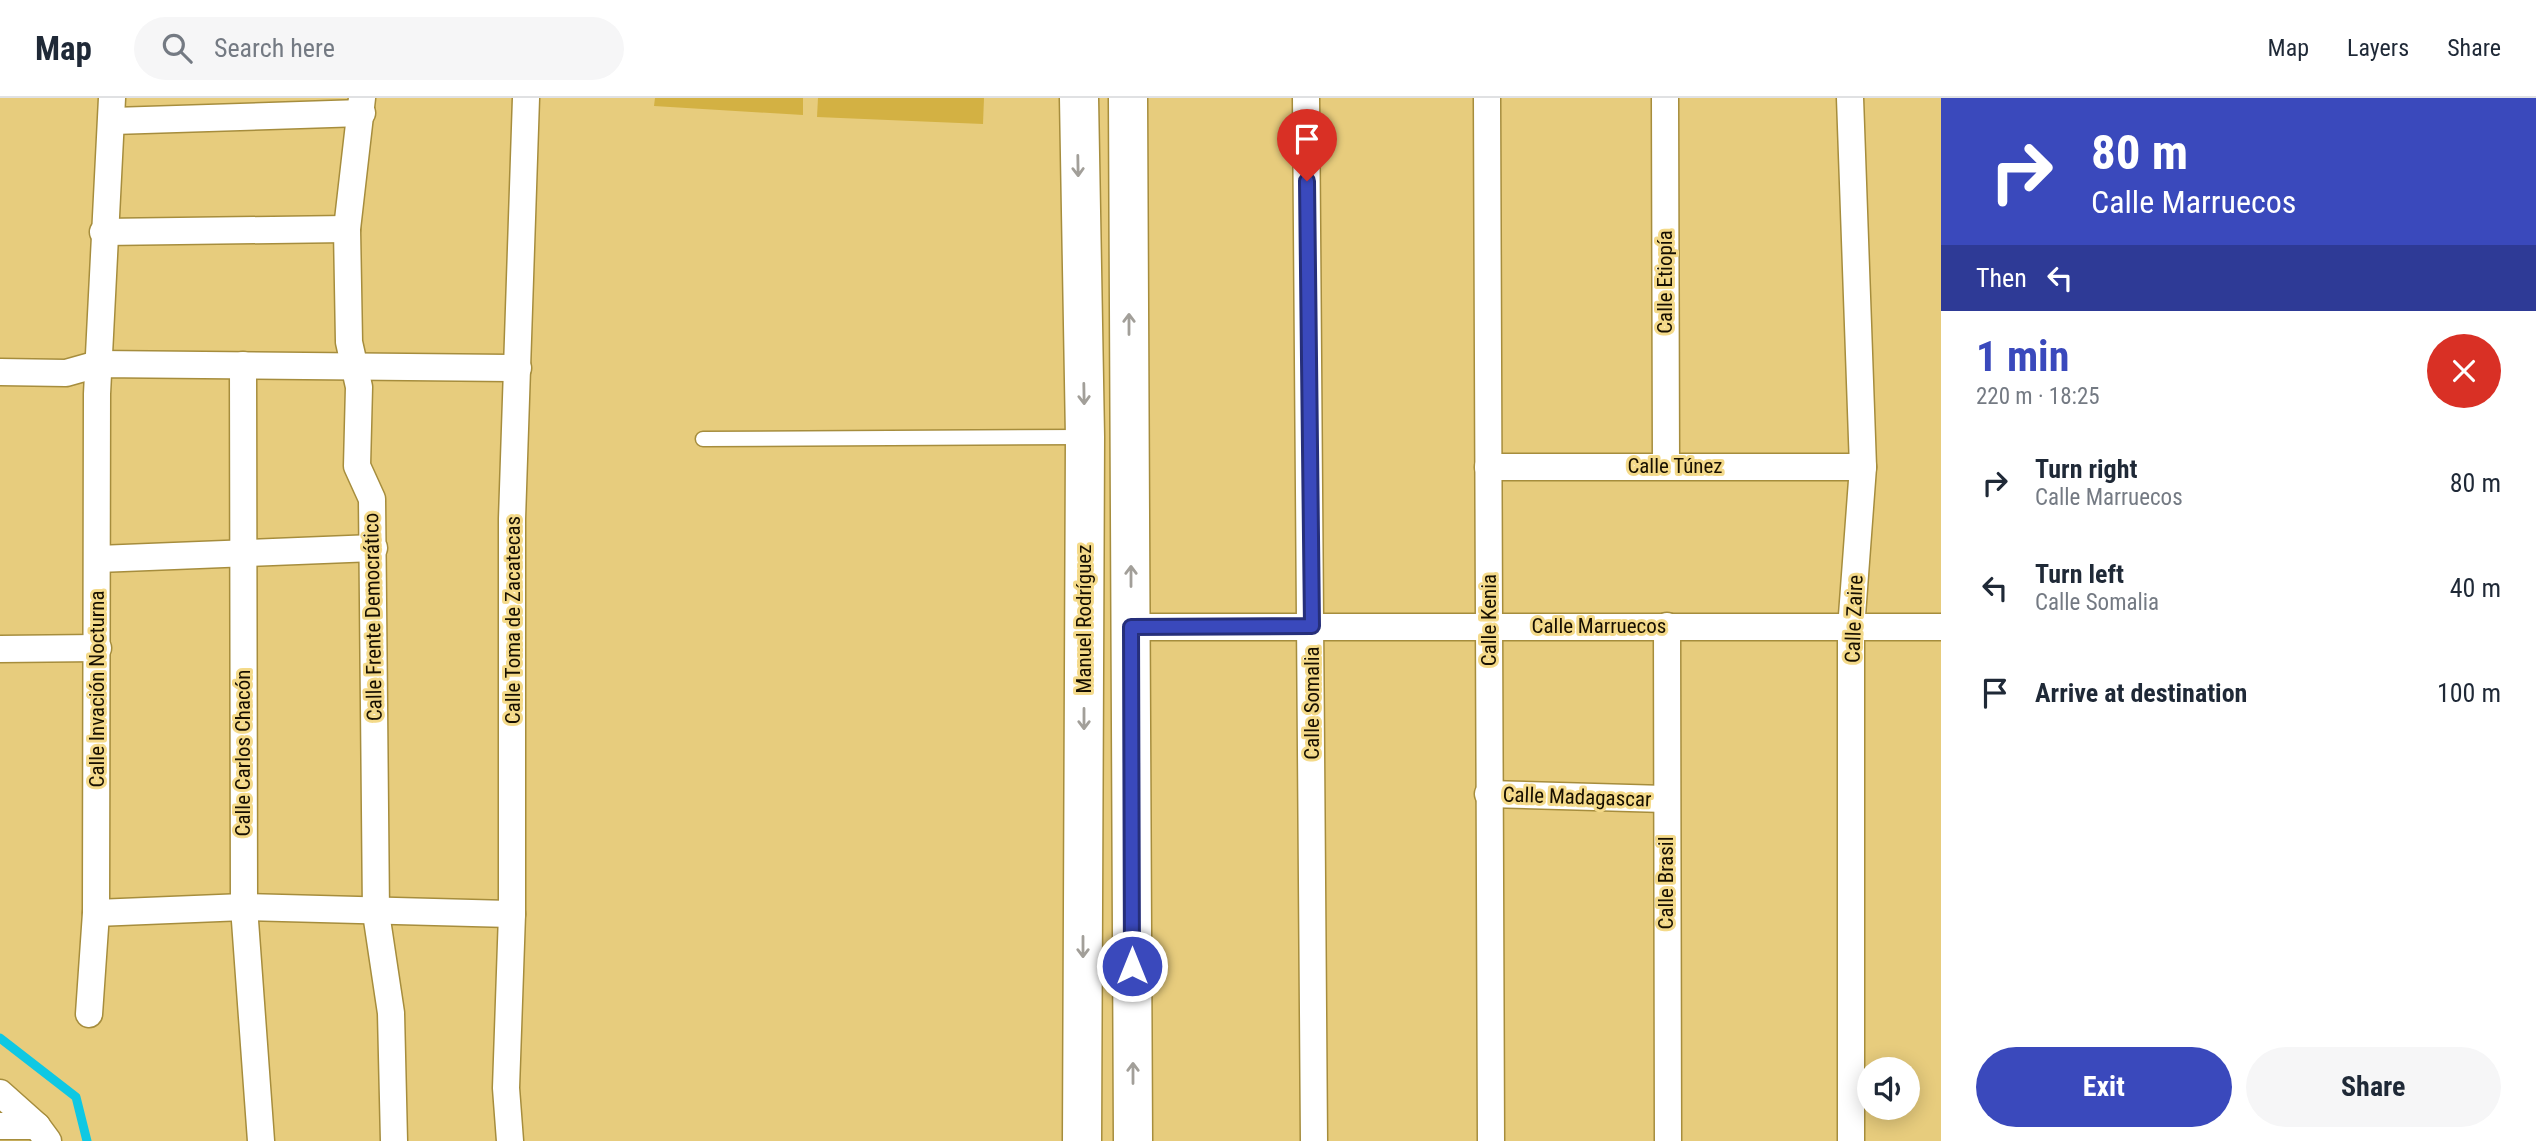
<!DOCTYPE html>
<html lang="en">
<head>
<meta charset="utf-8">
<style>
	:root { --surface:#fff; --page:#f6f6f7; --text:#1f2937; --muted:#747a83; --line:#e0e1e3; --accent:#3a49bc }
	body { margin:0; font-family:"Roboto Condensed",sans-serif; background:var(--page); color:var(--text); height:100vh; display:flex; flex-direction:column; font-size:26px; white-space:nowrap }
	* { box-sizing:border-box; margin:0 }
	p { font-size:23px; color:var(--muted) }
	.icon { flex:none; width:38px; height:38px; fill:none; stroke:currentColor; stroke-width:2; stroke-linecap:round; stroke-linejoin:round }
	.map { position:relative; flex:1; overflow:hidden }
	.details { display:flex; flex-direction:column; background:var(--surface); width:595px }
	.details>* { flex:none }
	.guide { background:#3a49bc; color:#fff; overflow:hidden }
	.fabs { position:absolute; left:1857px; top:959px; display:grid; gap:14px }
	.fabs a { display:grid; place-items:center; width:63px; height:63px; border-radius:50%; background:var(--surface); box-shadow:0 4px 18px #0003; font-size:35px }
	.pin { position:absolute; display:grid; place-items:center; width:60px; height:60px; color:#fff; margin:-72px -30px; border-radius:50% 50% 50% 0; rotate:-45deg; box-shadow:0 0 7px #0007 }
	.pin .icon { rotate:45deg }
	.me { position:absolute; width:77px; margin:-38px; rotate:0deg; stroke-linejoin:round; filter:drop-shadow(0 0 5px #0008) }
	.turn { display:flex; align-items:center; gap:24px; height:147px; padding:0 35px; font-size:32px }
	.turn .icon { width:91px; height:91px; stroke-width:2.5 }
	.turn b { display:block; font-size:49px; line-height:60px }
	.then { display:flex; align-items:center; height:66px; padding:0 35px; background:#0003; gap:14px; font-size:26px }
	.round { display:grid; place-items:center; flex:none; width:74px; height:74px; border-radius:37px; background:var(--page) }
	.summary { display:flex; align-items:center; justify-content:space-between; height:119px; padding:0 35px }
	h1 { font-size:42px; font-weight:700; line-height:52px; color:var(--accent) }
	.button { display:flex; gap:14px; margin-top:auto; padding:14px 35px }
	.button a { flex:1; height:80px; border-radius:42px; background:var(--accent); color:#fff; font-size:28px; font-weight:700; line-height:80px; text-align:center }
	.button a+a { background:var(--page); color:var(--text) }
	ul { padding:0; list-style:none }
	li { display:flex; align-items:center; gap:21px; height:105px; padding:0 35px }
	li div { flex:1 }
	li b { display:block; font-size:26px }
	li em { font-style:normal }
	header { display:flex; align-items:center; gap:42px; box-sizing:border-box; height:98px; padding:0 35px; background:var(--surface); border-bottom:2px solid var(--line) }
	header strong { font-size:33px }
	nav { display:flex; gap:38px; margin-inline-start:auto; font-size:24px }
	.search { width:490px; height:63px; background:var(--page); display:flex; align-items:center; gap:18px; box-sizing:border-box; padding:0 24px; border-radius:38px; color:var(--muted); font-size:26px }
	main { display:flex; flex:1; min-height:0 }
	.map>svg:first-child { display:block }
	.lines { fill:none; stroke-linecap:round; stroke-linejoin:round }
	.stream { stroke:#0fc8e3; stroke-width:9 }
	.building { fill:#d3b143 }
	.lane-casing { stroke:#a68d3d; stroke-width:17 }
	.street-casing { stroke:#a68d3d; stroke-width:29 }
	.secondary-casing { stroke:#a68d3d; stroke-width:41 }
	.lane { stroke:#fff; stroke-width:14 }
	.street { stroke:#fff; stroke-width:26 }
	.secondary { stroke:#fff; stroke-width:38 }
	.oneway { stroke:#a29f99 }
	.route-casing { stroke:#262f7a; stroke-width:18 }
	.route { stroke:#3a49bc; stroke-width:12 }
	.labels { text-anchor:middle; stroke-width:6; stroke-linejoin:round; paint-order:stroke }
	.street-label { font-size:21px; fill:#170f00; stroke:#f4da8a }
</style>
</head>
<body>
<header>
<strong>Map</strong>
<div class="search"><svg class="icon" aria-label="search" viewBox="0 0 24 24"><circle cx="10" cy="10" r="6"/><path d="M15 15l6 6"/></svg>Search here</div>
<nav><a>Map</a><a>Layers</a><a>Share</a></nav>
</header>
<main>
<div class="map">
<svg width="1941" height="1043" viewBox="0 0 1941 1043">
	<rect width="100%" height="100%" fill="#e7cc7d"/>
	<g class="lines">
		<path class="stream" d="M0 940 76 999 87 1043"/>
	</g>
	<g class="building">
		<path d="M655 0H803V17L654 8Z"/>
		<path d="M818 0H984L983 26 817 19Z"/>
	</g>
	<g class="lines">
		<defs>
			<path id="lane" d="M703 341 1083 339"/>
			<g id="street">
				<path d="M362 0 347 131 349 244 359 289 357 368 372 401 376 815 391 915 394 1043"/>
				<path d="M1306 0 1314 1043"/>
				<path d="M1487 0 1491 1043"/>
				<path d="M1665 0 1666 368"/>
				<path d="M1850 0 1863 369 1851 531V1043"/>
				<path d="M113 23 362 15"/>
				<path d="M103 134 347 131"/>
				<path d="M243 267 244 809 261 1043"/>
				<path d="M0 274 66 275 98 266 518 270"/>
				<path d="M1488 369H1863"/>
				<path d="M98 461 374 450"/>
				<path d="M1667 528 1668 1043"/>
				<path d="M1131 529H1941"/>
				<path d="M0 551 98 550"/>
				<path d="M1488 696 1665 701"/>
				<path d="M96 815 244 809 512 816"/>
				<path d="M89 916 96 815 97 296 112 0"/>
				<path d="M0 995 37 1028 48 1043"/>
				<path d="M0 1028H37"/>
				<path d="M510 1043 506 990 512 816V421L526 0"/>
			</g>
			<g id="secondary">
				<path d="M1079 0 1085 339 1082 1043"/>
				<path d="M1128 0 1133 1043"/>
			</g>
		</defs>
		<use href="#lane" class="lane-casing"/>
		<use href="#street" class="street-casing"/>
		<use href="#secondary" class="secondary-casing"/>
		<use href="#lane" class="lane"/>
		<use href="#street" class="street"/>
		<use href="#secondary" class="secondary"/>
	</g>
	<defs><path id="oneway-shaft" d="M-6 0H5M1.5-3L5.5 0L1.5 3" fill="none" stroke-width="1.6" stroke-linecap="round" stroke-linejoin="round" transform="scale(1.75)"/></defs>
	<g class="oneway">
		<use href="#oneway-shaft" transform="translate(1078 68) rotate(89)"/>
		<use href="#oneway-shaft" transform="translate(1129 226) rotate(-90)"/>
		<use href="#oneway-shaft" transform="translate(1084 296) rotate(89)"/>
		<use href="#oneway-shaft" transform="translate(1131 478) rotate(-90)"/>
		<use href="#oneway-shaft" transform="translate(1084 621) rotate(90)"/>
		<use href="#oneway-shaft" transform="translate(1083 849) rotate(90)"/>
		<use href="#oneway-shaft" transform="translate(1133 975) rotate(-90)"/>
	</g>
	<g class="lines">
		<defs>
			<path id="route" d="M1132 868 1131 529 1312 528 1307 83"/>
		</defs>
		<use href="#route" class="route-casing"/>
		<use href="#route" class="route"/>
	</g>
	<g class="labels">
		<g class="street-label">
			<text transform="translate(1665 184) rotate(-90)" y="7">Calle Etiopía</text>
			<text x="1675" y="375">Calle Túnez</text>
			<text transform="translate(373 519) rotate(-91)" y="7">Calle Frente Democrático</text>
			<text transform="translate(1084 521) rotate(-90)" y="7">Manuel Rodríguez</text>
			<text transform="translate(1854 521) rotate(-88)" y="7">Calle Zaire</text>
			<text transform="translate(513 522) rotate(-90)" y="7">Calle Toma de Zacatecas</text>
			<text transform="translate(1489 522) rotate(-90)" y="7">Calle Kenia</text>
			<text x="1599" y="535">Calle Marruecos</text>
			<text transform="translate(97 591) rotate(-90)" y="7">Calle Invación Nocturna</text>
			<text transform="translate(1312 605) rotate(-90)" y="7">Calle Somalia</text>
			<text transform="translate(243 655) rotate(-90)" y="7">Calle Carlos Chacón</text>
			<text transform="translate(1577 699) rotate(2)" y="7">Calle Madagascar</text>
			<text transform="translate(1666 785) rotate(-90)" y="7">Calle Brasil</text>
		</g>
	</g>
</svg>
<div class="fabs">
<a><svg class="icon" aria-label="sound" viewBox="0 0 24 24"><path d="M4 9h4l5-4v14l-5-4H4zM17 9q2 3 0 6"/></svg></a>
</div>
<div class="pin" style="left:1307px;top:83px;background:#d93025"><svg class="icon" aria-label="arrive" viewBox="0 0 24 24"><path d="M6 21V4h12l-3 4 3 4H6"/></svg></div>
<svg class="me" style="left:1132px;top:868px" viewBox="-20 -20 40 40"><circle r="17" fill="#3a49bc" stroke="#fff" stroke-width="3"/><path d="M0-11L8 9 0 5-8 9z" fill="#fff"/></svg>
</div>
<section class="details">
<div class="guide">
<div class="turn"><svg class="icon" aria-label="right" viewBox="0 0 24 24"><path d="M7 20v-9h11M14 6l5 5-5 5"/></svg><div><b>80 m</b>Calle Marruecos</div></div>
<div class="then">Then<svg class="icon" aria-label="left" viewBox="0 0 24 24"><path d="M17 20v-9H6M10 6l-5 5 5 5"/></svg></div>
</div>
<div class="summary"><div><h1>1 min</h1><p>220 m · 18:25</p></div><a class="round" style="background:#d93025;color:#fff"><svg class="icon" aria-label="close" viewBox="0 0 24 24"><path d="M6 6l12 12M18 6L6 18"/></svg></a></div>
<ul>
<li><svg class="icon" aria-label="right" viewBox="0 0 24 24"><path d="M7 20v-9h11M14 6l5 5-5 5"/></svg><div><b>Turn right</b><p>Calle Marruecos</p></div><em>80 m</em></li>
<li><svg class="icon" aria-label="left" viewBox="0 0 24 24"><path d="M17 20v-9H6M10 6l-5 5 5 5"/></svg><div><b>Turn left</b><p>Calle Somalia</p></div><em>40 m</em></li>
<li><svg class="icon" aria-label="arrive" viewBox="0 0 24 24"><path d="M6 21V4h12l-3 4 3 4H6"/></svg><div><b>Arrive at destination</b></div><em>100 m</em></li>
</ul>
<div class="button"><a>Exit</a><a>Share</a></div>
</section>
</main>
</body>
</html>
